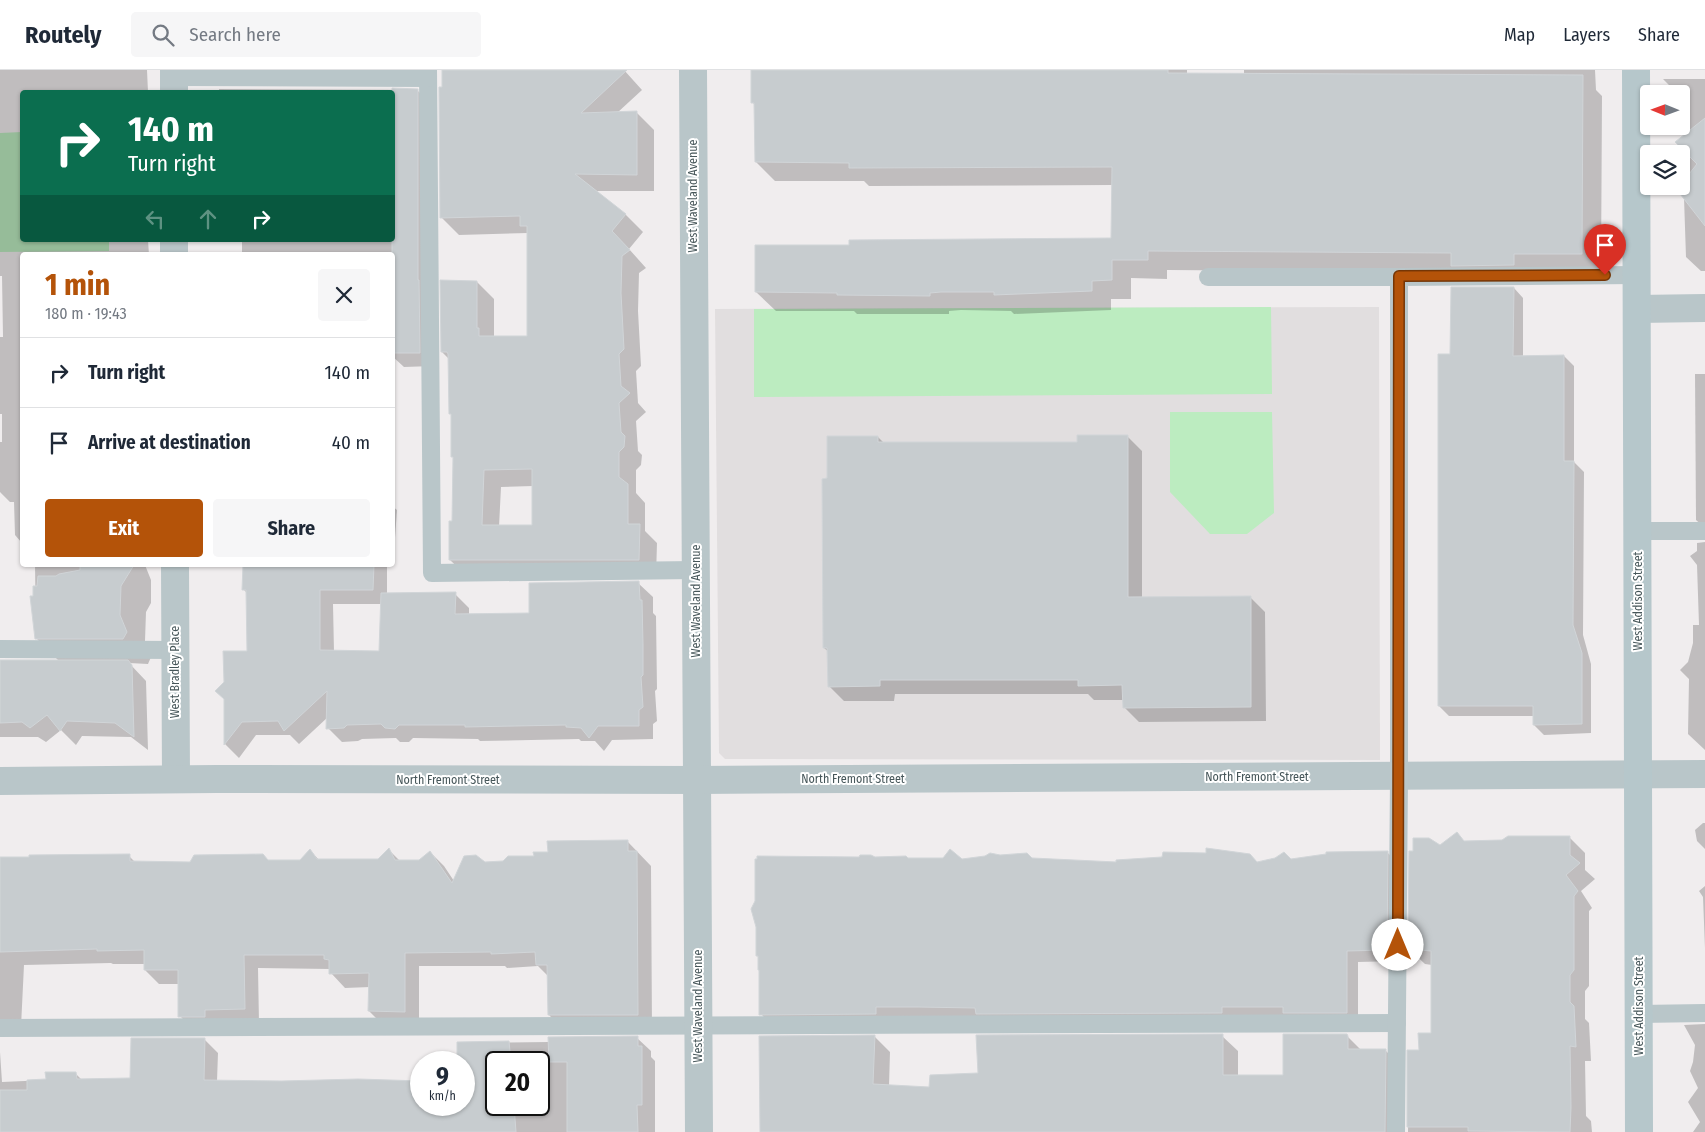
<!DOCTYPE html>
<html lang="en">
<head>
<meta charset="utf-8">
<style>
	:root { --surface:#fff; --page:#f6f6f7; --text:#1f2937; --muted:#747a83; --line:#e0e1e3; --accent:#b45309 }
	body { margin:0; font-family:"Fira Sans Condensed",sans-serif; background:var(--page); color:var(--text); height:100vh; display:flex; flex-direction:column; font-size:19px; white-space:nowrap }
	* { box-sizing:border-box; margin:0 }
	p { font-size:16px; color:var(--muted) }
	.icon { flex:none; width:28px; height:28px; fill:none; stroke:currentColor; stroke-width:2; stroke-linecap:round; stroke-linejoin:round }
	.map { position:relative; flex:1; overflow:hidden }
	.sheet { position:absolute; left:20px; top:182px; width:375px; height:315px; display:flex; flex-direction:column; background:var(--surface); border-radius:5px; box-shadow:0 1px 4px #0004 }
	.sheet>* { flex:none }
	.guide { position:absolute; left:20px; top:20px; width:375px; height:152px; border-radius:5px; box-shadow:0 1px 4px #0004; background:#0b6e4f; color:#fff; overflow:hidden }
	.needle { width:32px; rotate:271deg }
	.controls { position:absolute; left:1640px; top:15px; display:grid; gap:10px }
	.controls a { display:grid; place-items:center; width:50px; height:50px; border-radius:5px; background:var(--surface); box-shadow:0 1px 4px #0004; font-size:25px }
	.speed { position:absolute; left:410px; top:981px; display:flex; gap:10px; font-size:25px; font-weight:700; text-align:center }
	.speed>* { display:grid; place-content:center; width:65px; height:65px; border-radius:50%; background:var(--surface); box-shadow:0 1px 4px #0004; line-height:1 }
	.speed small { font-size:12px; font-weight:400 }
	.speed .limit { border:2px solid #111; border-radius:8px; background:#fff; color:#111 }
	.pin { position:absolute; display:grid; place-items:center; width:42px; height:42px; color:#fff; margin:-51px -21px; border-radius:50% 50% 50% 0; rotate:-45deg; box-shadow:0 0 5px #0007 }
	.pin .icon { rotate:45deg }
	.me { position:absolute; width:55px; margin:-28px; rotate:0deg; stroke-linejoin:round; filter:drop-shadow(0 0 4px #0008) }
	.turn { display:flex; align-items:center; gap:18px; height:105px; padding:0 25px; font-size:22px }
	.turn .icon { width:65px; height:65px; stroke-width:2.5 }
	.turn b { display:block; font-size:35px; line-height:42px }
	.lanes { display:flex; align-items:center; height:48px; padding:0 25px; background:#0003; justify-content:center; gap:25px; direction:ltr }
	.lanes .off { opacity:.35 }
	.round { display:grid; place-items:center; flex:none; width:52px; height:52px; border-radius:5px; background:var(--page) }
	.headline { display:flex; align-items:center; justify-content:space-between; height:85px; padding:0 25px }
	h1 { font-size:30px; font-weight:700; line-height:38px; color:var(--accent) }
	.button { display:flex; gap:10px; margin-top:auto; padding:10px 25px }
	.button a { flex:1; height:58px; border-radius:5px; background:var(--accent); color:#fff; font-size:20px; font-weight:700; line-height:58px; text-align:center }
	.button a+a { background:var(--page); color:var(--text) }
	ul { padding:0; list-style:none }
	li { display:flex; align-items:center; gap:15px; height:70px; padding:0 25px; border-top:1px solid var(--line) }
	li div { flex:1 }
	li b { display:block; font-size:19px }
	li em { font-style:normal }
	header { display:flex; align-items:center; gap:30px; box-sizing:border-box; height:70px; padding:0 25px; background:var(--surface); border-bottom:1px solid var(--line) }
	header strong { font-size:24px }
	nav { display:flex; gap:28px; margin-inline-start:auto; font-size:18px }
	.search { width:350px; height:45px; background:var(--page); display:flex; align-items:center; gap:12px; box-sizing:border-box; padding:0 18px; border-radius:5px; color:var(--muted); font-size:19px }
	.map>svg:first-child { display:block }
	.education { fill:#e1dedf }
	.green { fill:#bcecc0 }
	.shadow { fill:#0003; fill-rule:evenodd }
	.building { fill:#c7cccf; stroke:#d1d5d8; fill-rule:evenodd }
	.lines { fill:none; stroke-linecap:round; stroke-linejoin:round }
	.lane { stroke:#b9c6c9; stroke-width:18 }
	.street { stroke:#b9c6c9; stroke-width:28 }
	.secondary { stroke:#b6c7cb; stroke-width:28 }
	.route-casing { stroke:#753606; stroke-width:12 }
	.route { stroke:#b45309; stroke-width:9 }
	.labels { text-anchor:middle; stroke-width:4; stroke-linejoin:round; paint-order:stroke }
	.street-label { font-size:12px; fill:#465659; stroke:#fff }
</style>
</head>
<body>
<header>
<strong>Routely</strong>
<div class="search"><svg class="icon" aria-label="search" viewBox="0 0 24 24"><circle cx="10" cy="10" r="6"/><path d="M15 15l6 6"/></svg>Search here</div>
<nav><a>Map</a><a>Layers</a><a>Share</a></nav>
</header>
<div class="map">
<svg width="1705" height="1062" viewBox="0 0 1705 1062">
	<rect width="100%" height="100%" fill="#f0edee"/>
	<path class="education" d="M1379 237 1380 690 725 689 719 683 715 239Z"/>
	<g class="green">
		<path d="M22 62V170H109V181L0 182V63Z"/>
		<path d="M1271 237 1272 324 754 327V239Z"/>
		<path d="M1170 342H1272L1274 443 1247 464H1210L1170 422Z"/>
	</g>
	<g class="shadow">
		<path d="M0 0H147L148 22H22V170H148L149 185H22V473L15 465 14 432H10L0 422V372H2V344H0V267H3L2 206H0Z"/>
		<path d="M443 0H624L642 20 617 43 636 42 654 60V121H595L626 145 643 162 629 179 646 198 639 203 638 241 641 296 636 301 638 333 646 342 636 351 638 381 642 385 641 395 636 400V423L645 433V461L657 473 656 507H468L450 490 453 452 454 388 452 345 450 343 449 289 442 282 477 212 494 229V267H528V163L459 165 441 147ZM533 416V456L499 457 501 417Z"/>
		<path d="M752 0H1187V4H1244V0H1595L1596 20 1602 26 1601 203 1167 200V209L1131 208V229H1111V240L1014 244 1011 241 961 240 949 241V244H857L854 241H776L756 222 850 176 1112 169 1113 115 869 116 864 111H775L756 92V36L752 32Z"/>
		<path d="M1663 9H1705V201H1701L1686 187 1684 128 1686 29 1681 26V24L1676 22Z"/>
		<path d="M219 19 417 20 431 34 433 296 404 297 392 286V185H242V171L232 170H392V22H219Z"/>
		<path d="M1514 218 1523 228V287L1564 286 1574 296V392L1584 402 1583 565 1591 594V663L1544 665 1534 655V646H1449L1439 636 1451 285Z"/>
		<path d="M1695 304H1705V458L1696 450Z"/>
		<path d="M1127 366 1142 381V528L1250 527 1265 542 1266 651 1139 652 1124 637V630H1094L1088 624H895L894 631H844L829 616V582L824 578 828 409 878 367 884 373H1078Z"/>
		<path d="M392 436 397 440 395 468 392 469Z"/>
		<path d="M1705 472V680L1688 664 1689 609 1680 600 1688 592 1693 573V555H1699L1697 495 1690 486 1697 481V473Z"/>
		<path d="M35 495H145L151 510V533L146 542 145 571 151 587 148 594 129 593 146 611 148 680 131 667 82 666 76 675 61 660 46 672 38 667H0V591H59L36 568Z"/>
		<path d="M243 495H387V524H455L469 538V545L530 544 638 513 653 527V543L656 546 657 619 655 621 657 651 653 654V669L612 670 604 681 595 671H581L579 669 480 671 478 669 413 668 409 672H400L396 668 362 669 358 671 342 672 328 658V647L299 674 290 665H256L239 688 225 674V629L248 582V524L244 520ZM333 534H382L381 582H334Z"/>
		<path d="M1703 753H1705V779L1697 771 1695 760Z"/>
		<path d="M1569 767 1585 783V800L1595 809 1581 821 1592 838 1589 841V916L1585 921V949L1589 953 1591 991H1585L1586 1046 1591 1051 1592 1062H1408L1409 981H1420L1432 964V895L1425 894 1409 879 1441 776 1465 772Z"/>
		<path d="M628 772 651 796 652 959H563L549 945 548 906 538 896 507 898 505 896H419V956L383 955 369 941 370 917 345 918 331 903 330 899 258 898 259 953 194 960 180 946V914H159L145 900V894H113L111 893 24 895 21 957 0 956V788L129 786 136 793 301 791 310 780 319 790H379L389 780 400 791H420L430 782 444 796 454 811 484 793 503 792 535 787 549 783Z"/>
		<path d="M1387 782 1399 795V891L1358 892V954L773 956 761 944 759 887 757 886 875 788 908 790 1032 789 1118 794 1257 793Z"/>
		<path d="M1705 816V878L1703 827 1699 821Z"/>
		<path d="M1705 954V1062H1693L1700 1052 1688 1032 1698 1018 1690 1001 1693 992 1695 975 1684 955Z"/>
		<path d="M1346 965 1362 981H1386L1401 996V1062H761L875 967 890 982 889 1016 930 1018 979 1004 1222 966 1238 981V1006H1284Z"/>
		<path d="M637 968 651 981V987L655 991V1062H0V982L2 1012 47 1010 75 1003 82 1010H131L204 969 218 983 217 1011H421V1035H464V992H458V973L549 972ZM496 992H539V1035H496Z"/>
	</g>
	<g class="building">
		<path d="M442 0H627L581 43 637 41V105L575 104 626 144 612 161 630 180 622 186 621 223 624 279 619 284 621 316 630 323 619 333 621 362 625 366 624 377 619 382V407L628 414V454H640L639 490H449V451H452L453 387H451V344H449L448 284 447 282H441L440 210 477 211V258H479V266H527V156H520V146L440 148 439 17H442ZM532 399V455H482L484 400Z"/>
		<path d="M751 0H1168V3L1583 5 1582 184H1514V195L1451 196V183L1148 181V190H1112V210L1092 211V221L994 225V222H941L930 223V226L837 225V223L755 222V175H849V170L1111 168 1112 97 849 98V93L755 92 754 33H751Z"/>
		<path d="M392 18 418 19V210H419L420 283H392Z"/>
		<path d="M1705 48V156L1677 120 1681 116V114L1697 94 1675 72Z"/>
		<path d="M1451 217H1514L1513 286 1564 285V391H1574L1573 555 1582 583V654L1533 655V636H1438V284H1450Z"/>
		<path d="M1077 365H1128V527L1251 526V637L1123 638 1122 615 1078 616V610H880V616L828 617 827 578H823L822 409 827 408V366H878V372H1077Z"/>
		<path d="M80 495H134L121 516 120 545 127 562 123 569H35L30 526H33V516H37L38 506H56L59 504 80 500Z"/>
		<path d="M243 495H374L373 520H320V580L379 581 381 523 456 522 455 544 529 543V513L639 511 640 530H642L643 574V605L641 607 643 637 639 640V656H598L589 668 581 658 566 657V655L465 657V655H399L395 659 385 658 381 654 347 655 344 658 326 659 327 621 284 661 278 651 242 652 224 675V629L215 621 224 612 223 581H247L246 520H242Z"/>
		<path d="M0 590H128L132 595 134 667 115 653 67 651 60 661 47 645 30 658 22 652 0 653Z"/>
		<path d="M1457 762 1464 771 1502 770 1508 766H1570V785L1580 793 1566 805 1578 821 1574 826V900L1570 905V932L1574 936 1576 977 1570 976 1571 1037 1570 1062 1468 1061V1057H1407V980H1419L1418 963H1431V881L1408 879 1409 781H1413V768H1429L1440 775Z"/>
		<path d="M628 770V781H637L638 945H548L547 895H536L535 882 491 884V882L405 883V942L368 941 369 903 329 904V890L324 889V885H244L245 939 205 940V947H178V900H144V880L97 881V879L0 882V787H29V785L130 784V791L190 792 194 785 263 784 268 790H300L310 779 317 789H378L389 778 395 790H419L430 781 452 813 464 786 476 785 485 792 503 791 508 786H534L533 782H548L547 771Z"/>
		<path d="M1206 778 1250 784 1257 792 1275 788 1284 782 1291 789 1326 784V782L1388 781 1387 880 1347 881V943H1283V937H1222V943L976 944 975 938 918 937H876V944L759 945V900H758V886H756V857L751 839 755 831V789H757V786L859 787 860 785H871L875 787 906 786 908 788H943L950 779 962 789 985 786 990 783 1000 785 1027 783 1032 788 1116 792V790L1162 787 1163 782 1206 783Z"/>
		<path d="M1223 964V1005H1283V964H1347L1348 966V979H1386L1385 1062H760L759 966 875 965 873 1014 929 1017 930 1005 978 1003 976 965Z"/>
		<path d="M638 966V976H642V1035H637L638 1062H567V992H549L548 967Z"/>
		<path d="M131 968H205L204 1010 282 1011 358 1009 421 1011V1035H464V992H457V972L509 971 511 992H496V1035H514L516 1062H0V1020H27V1010L46 1009 45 1002H76L77 1009 130 1008Z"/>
	</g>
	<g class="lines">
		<g class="lane">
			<path d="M428 0 432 503 695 500"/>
			<path d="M174 7 428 8"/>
			<path d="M1208 207H1399"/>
			<path d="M1638 461H1705"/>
			<path d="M0 579 175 580"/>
			<path d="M1639 944 1705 943"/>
			<path d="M0 958 1397 953"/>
			<path d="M1396 1062 1399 707V207L1636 205"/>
		</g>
		<g class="street">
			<path d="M174 0V22"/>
			<path d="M693 0 699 1062"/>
			<path d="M174 170V185"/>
			<path d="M1637 239 1705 238"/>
			<path d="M175 495 176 709"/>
			<path d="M0 711 216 709 697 710 1705 704"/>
		</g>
		<path class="secondary" d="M1636 0 1639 1062"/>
	</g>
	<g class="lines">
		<defs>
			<path id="route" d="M1398 875 1399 206 1605 205"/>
		</defs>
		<use href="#route" class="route-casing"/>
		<use href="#route" class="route"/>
	</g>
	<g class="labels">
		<g class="street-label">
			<text transform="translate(693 126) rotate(-90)" y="4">West Waveland Avenue</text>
			<text transform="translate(696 531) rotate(-90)" y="4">West Waveland Avenue</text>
			<text transform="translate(1638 531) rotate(-90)" y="4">West Addison Street</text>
			<text transform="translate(175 602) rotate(-90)" y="4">West Bradley Place</text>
			<text x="1257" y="711">North Fremont Street</text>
			<text x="853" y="713">North Fremont Street</text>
			<text x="448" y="714">North Fremont Street</text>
			<text transform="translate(698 936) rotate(-90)" y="4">West Waveland Avenue</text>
			<text transform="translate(1639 936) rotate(-90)" y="4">West Addison Street</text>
		</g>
	</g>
</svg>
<div class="controls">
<a><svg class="needle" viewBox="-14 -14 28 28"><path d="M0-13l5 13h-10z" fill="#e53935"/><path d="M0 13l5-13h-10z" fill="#747a83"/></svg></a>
<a><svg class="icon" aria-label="layers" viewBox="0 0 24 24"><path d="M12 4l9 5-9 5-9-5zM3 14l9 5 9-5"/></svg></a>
</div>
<div class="speed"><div>9<small>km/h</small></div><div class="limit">20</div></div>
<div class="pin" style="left:1605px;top:205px;background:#d93025"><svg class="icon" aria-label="arrive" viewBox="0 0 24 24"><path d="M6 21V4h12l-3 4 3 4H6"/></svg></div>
<svg class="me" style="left:1398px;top:875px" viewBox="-20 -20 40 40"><circle r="19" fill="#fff"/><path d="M0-13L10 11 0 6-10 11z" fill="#b45309"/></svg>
<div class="guide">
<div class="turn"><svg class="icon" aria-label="right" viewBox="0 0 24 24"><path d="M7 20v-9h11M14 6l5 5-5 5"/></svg><div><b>140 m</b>Turn right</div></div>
<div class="lanes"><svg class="icon off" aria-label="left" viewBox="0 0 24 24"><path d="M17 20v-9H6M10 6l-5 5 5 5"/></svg><svg class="icon off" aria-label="ahead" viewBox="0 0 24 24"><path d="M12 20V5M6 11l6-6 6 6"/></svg><svg class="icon" aria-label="right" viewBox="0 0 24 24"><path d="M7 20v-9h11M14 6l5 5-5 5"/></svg></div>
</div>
<section class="sheet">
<div class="headline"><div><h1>1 min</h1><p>180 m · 19:43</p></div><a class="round"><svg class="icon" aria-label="close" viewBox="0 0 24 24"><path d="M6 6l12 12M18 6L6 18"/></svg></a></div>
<ul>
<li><svg class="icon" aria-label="right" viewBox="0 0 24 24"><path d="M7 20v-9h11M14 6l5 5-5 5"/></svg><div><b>Turn right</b></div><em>140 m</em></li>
<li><svg class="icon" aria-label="arrive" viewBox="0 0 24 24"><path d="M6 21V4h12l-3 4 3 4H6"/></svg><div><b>Arrive at destination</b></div><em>40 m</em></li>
</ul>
<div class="button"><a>Exit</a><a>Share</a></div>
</section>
</div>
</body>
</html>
